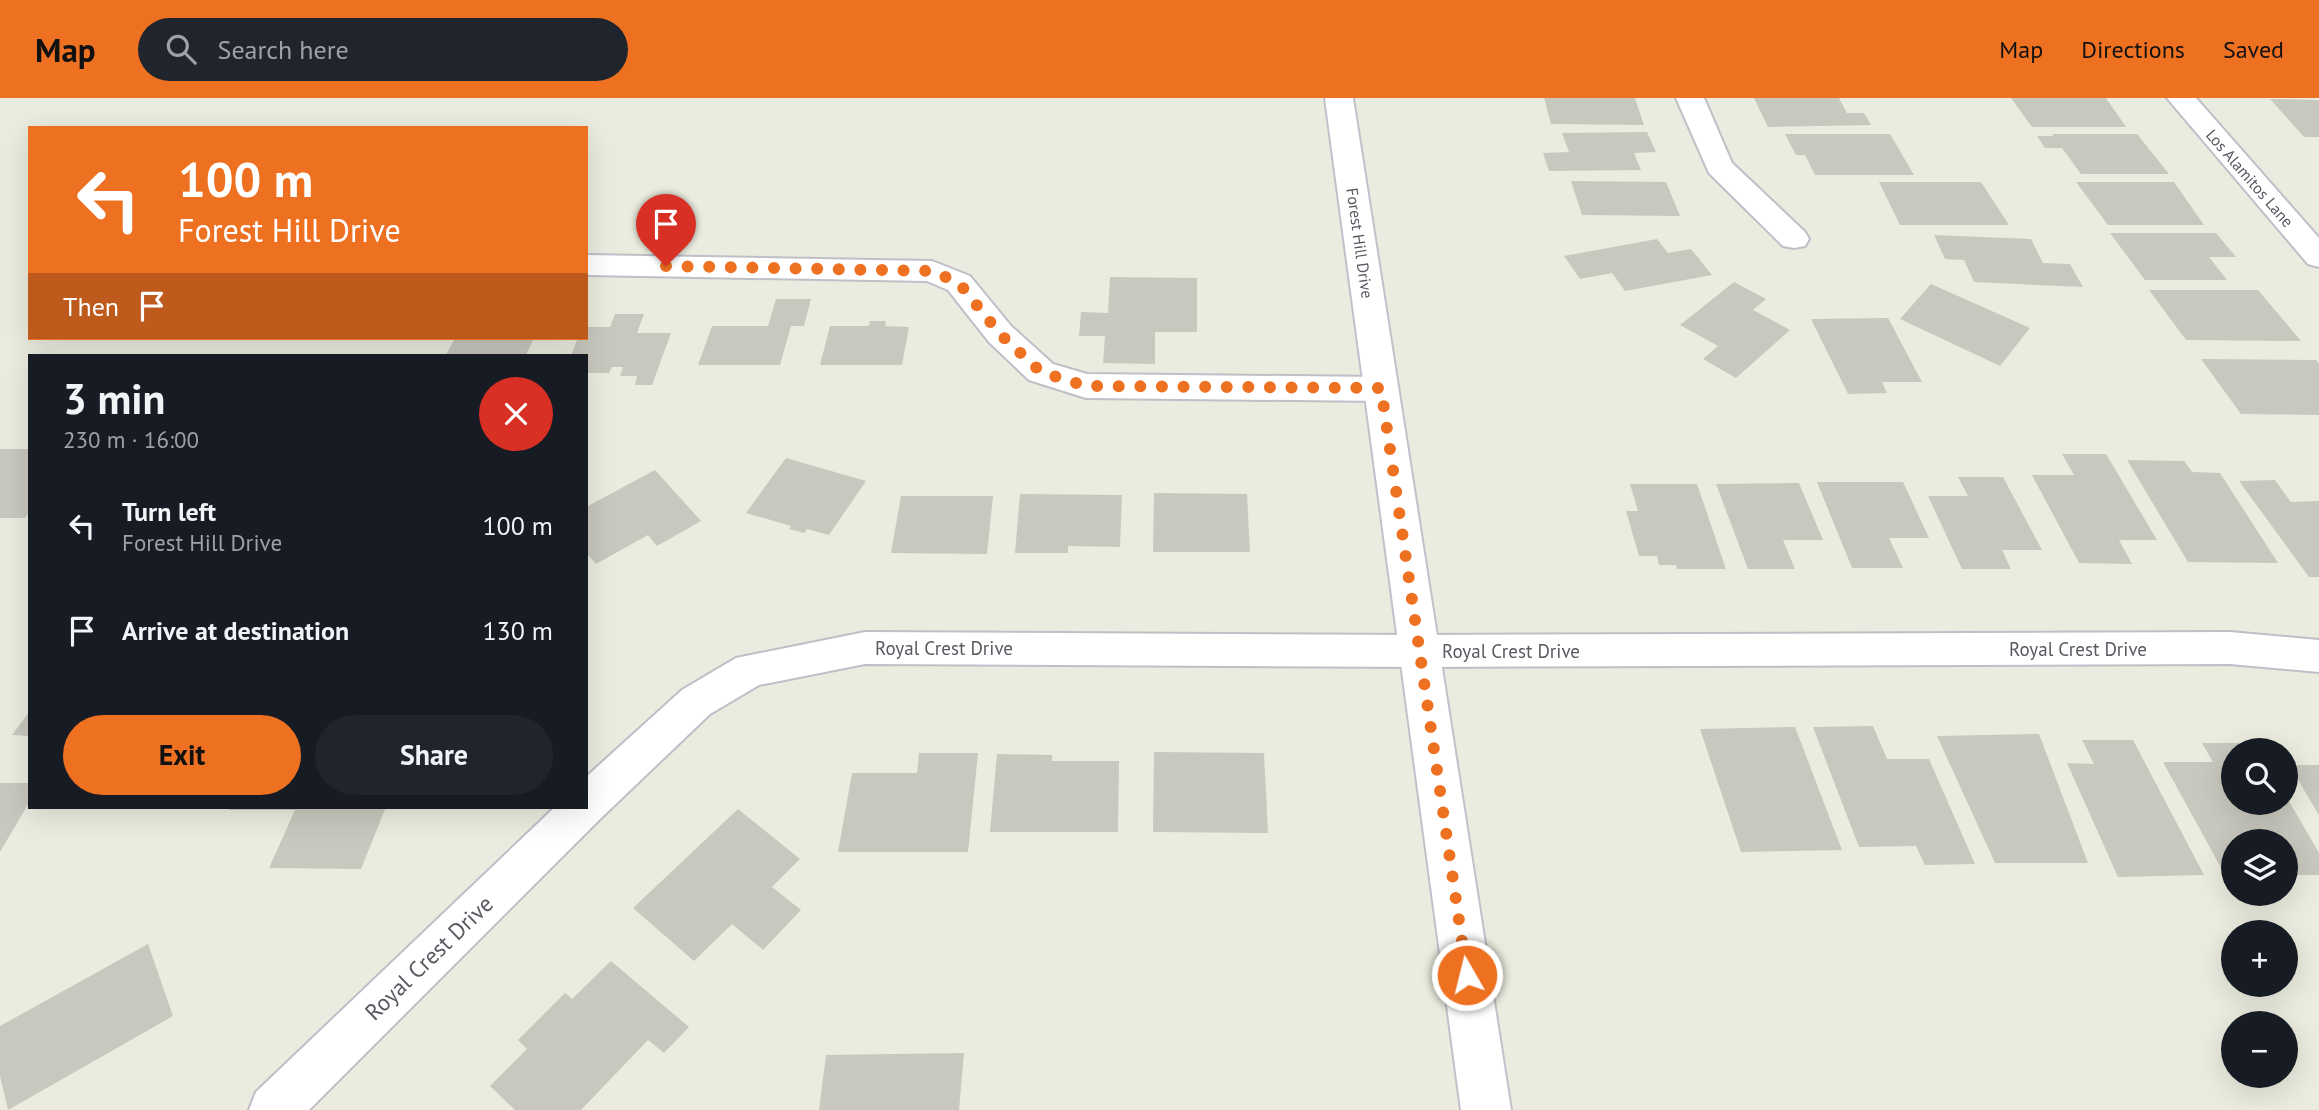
<!DOCTYPE html>
<html lang="en">
<head>
<meta charset="utf-8">
<style>
	:root { --surface:#171b24; --page:#20242c; --text:#f1f3f6; --muted:#9ea1a6; --accent:#ee7122 }
	body { margin:0; font-family:"PT Sans",sans-serif; background:var(--page); color:var(--text); height:100vh; display:flex; flex-direction:column; font-size:26px; white-space:nowrap }
	* { box-sizing:border-box; margin:0 }
	p { font-size:23px; color:var(--muted) }
	.icon { flex:none; width:38px; height:38px; fill:none; stroke:currentColor; stroke-width:2; stroke-linecap:round; stroke-linejoin:round }
	.map { position:relative; flex:1; overflow:hidden }
	.panel { position:absolute; left:28px; top:256px; width:560px; height:455px; display:flex; flex-direction:column; background:var(--surface); border-radius:0px; box-shadow:0 7px 28px #0002 }
	.panel>* { flex:none }
	.top-card { position:absolute; left:28px; top:28px; width:560px; height:214px; border-radius:0px; box-shadow:0 7px 28px #0002; background:#ee7122; color:#fff; overflow:hidden }
	.controls { position:absolute; left:2221px; top:640px; display:grid; gap:14px }
	.controls a { display:grid; place-items:center; width:77px; height:77px; border-radius:50%; background:var(--surface); box-shadow:0 7px 28px #0002; font-size:35px }
	.pin { position:absolute; display:grid; place-items:center; width:60px; height:60px; color:#fff; margin:-72px -30px; border-radius:50% 50% 50% 0; rotate:-45deg; box-shadow:0 0 7px #0007 }
	.pin .icon { rotate:45deg }
	.me { position:absolute; width:77px; margin:-38px; rotate:352deg; stroke-linejoin:round; filter:drop-shadow(0 0 5px #0008) }
	.turn { display:flex; align-items:center; gap:24px; height:147px; padding:0 35px; font-size:32px }
	.turn .icon { width:91px; height:91px; stroke-width:2.5 }
	.turn b { display:block; font-size:49px; line-height:60px }
	.then { display:flex; align-items:center; height:66px; padding:0 35px; background:#0003; gap:14px; font-size:26px }
	.round { display:grid; place-items:center; flex:none; width:74px; height:74px; border-radius:37px; background:var(--page) }
	.headline { display:flex; align-items:center; justify-content:space-between; height:119px; padding:0 35px }
	h1 { font-size:42px; font-weight:700; line-height:52px }
	.primary-button { display:flex; gap:14px; margin-top:auto; padding:14px 35px }
	.primary-button a { flex:1; height:80px; border-radius:42px; background:var(--accent); color:#111; font-size:28px; font-weight:700; line-height:80px; text-align:center }
	.primary-button a+a { background:var(--page); color:var(--text) }
	ul { padding:0; list-style:none }
	li { display:flex; align-items:center; gap:21px; height:105px; padding:0 35px }
	li div { flex:1 }
	li b { display:block; font-size:26px }
	li em { font-style:normal }
	header { display:flex; align-items:center; gap:42px; box-sizing:border-box; height:98px; padding:0 35px; background:var(--accent); color:#111 }
	header strong { font-size:33px }
	nav { display:flex; gap:38px; margin-inline-start:auto; font-size:24px }
	.search { width:490px; height:63px; background:var(--page); display:flex; align-items:center; gap:18px; box-sizing:border-box; padding:0 24px; border-radius:38px; color:var(--muted); font-size:26px }
	.map>svg:first-child { display:block }
	.building { fill:#c9c8be }
	.lines { fill:none; stroke-linecap:round; stroke-linejoin:round }
	.minor-casing { stroke:#bebfc7; stroke-width:4 }
	.secondary-casing { stroke:#c1c1cb; stroke-width:4 }
	.minor { fill:#fff; fill-rule:evenodd }
	.secondary { fill:#fff; fill-rule:evenodd }
	.route { stroke:#ee7122; stroke-width:12; stroke-dasharray:0 21.6 }
	.labels { text-anchor:middle; stroke-width:5; stroke-linejoin:round; paint-order:stroke }
	.far-street-label { font-size:16px; fill:#585961; stroke:#fff }
	.street-label { font-size:19px; fill:#585961; stroke:#fff }
	.near-street-label { font-size:23px; fill:#585961; stroke:#fff }
</style>
</head>
<body>
<header>
<strong>Map</strong>
<div class="search"><svg class="icon" aria-label="search" viewBox="0 0 24 24"><circle cx="10" cy="10" r="6"/><path d="M15 15l6 6"/></svg>Search here</div>
<nav><a>Map</a><a>Directions</a><a>Saved</a></nav>
</header>
<div class="map">
<svg width="2319" height="1012" viewBox="0 0 2319 1012">
	<rect width="100%" height="100%" fill="#ebecdf"/>
	<g class="building">
		<path d="M1544 0H1635L1644 27 1551 26Z"/>
		<path d="M1754 0H1839L1847 15H1864L1871 27 1768 29Z"/>
		<path d="M2011 0H2106L2126 29H2032Z"/>
		<path d="M2270 1 2319 2V39H2304Z"/>
		<path d="M1647 34 1656 54 1634 55 1641 72 1549 73 1543 55 1569 54 1562 35Z"/>
		<path d="M1785 36H1890L1914 77H1815L1805 57H1796Z"/>
		<path d="M2052 36H2137L2169 76H2081L2062 50H2045L2037 38H2054Z"/>
		<path d="M1571 83 1666 84 1680 118 1582 117Z"/>
		<path d="M1879 84H1981L2009 127H1900Z"/>
		<path d="M2076 84H2174L2204 127H2108Z"/>
		<path d="M2110 135H2216L2236 159H2209L2227 182H2145Z"/>
		<path d="M1934 137 2031 141 2043 165 2070 166 2083 189 1974 184 1964 162 1945 161Z"/>
		<path d="M1657 141 1668 155 1691 151 1712 177 1625 193 1612 175 1580 181 1564 158Z"/>
		<path d="M1110 179 1197 180V234H1155V266L1103 265 1105 238H1079L1081 214 1108 215Z"/>
		<path d="M1734 184 1766 201 1753 212 1790 232 1736 280 1703 261 1718 248 1680 227Z"/>
		<path d="M1931 186 2030 230 2000 268 1900 221Z"/>
		<path d="M2149 192H2258L2301 243 2186 242Z"/>
		<path d="M776 201H811L804 228H791L780 267H698L712 228H768Z"/>
		<path d="M615 216H644L637 235H671L652 287H635L637 278H620L623 269H612L609 275H586V257H571L578 240H586V229H610Z"/>
		<path d="M1888 220 1922 284H1882L1887 295 1848 296 1811 221Z"/>
		<path d="M870 223H886L885 228 909 229 902 267H820L830 228H869Z"/>
		<path d="M455 240H534L526 257H446Z"/>
		<path d="M2201 261 2316 262 2319 266V317L2241 316Z"/>
		<path d="M0 351H30V413L25 420H0Z"/>
		<path d="M2062 356H2106L2157 442H2119L2132 466 2079 465 2032 377H2074Z"/>
		<path d="M786 360 866 383 829 437 807 431 804 435 789 431 791 428 746 415Z"/>
		<path d="M2127 362 2184 363 2192 374 2220 375 2278 465 2188 464Z"/>
		<path d="M655 372 701 423 657 448 648 437 596 466 586 455V409Z"/>
		<path d="M1958 379H2003L2042 452H2002L2011 471H1962L1928 398H1968Z"/>
		<path d="M2275 382 2291 404 2319 403V479H2309L2239 383Z"/>
		<path d="M1817 384H1903L1929 440H1889L1903 470H1852Z"/>
		<path d="M1799 385 1823 442H1783L1795 471H1748L1716 386Z"/>
		<path d="M1630 386H1697L1726 471H1677L1676 467H1659L1657 458H1639L1626 413H1638Z"/>
		<path d="M1154 395 1247 396 1250 454H1153Z"/>
		<path d="M1020 396 1122 397 1120 449 1068 448V455H1015Z"/>
		<path d="M901 398H993L987 456 891 455Z"/>
		<path d="M30 613V638L12 637Z"/>
		<path d="M1873 628 1887 661H1929L1975 766 1925 767 1916 748 1859 749 1813 629Z"/>
		<path d="M1795 629 1842 752 1741 754 1700 631Z"/>
		<path d="M2039 636 2088 765H1995L1937 638Z"/>
		<path d="M2082 642H2133L2204 777 2118 779 2067 665 2094 666Z"/>
		<path d="M2202 645H2254L2259 653H2233V705H2286V698L2319 755V777H2286V744H2233V777H2225L2163 664H2213Z"/>
		<path d="M1154 654 1264 655 1268 735 1153 734Z"/>
		<path d="M919 655H978L968 754H838L852 675H917Z"/>
		<path d="M997 656 1052 657V663H1119L1118 734H990Z"/>
		<path d="M2289 667H2319V717Z"/>
		<path d="M0 685H30V703L0 754Z"/>
		<path d="M230 709H386L361 771 269 770 295 712H229Z"/>
		<path d="M738 711 800 761 772 789 801 812 763 852 732 826 694 863 633 810Z"/>
		<path d="M148 846 173 918 8 1012 0 978V928Z"/>
		<path d="M611 863 689 929 664 955 648 942 581 1012H515L490 988 527 951 518 942 565 895 572 901Z"/>
		<path d="M964 955 959 1012H819L826 957Z"/>
	</g>
	<g class="lines">
		<defs>
			<g id="minor">
				<path d="M1676 0H1704L1732 65 1805 134 1809 141 1805 148 1794 150 1783 148 1709 75Z"/>
				<path d="M2167 0H2196L2319 140V169L2308 166Z"/>
				<path d="M586 157 932 163 970 178 1011 228 1053 266 1087 276 1381 279 1393 283 1398 291 1393 299 1381 303 1086 300 1029 282 989 244 948 192 927 183 586 177Z"/>
				<path d="M865 534 1420 537 2230 534 2319 542V574L2230 566 1420 569 865 566 759 587 710 616 600 721 309 1012H249L256 994 555 709H586V679L682 592 736 560Z"/>
			</g>
			<path id="secondary" d="M1325 0H1353L1511 1012H1461Z"/>
		</defs>
		<use href="#minor" class="minor-casing"/>
		<use href="#secondary" class="secondary-casing"/>
		<use href="#minor" class="minor"/>
		<use href="#secondary" class="secondary"/>
	</g>
	<g class="lines">
		<path class="route" d="M666 168 932 173 959 185 1000 236 1041 274 1086 288 1381 290 1467 877"/>
	</g>
	<g class="labels">
		<g class="far-street-label">
			<text transform="translate(2250 80) rotate(49)" y="6">Los Alamitos Lane</text>
			<text transform="translate(1360 145) rotate(82)" y="6">Forest Hill Drive</text>
		</g>
		<g class="street-label">
			<text x="944" y="557">Royal Crest Drive</text>
			<text x="2078" y="558">Royal Crest Drive</text>
			<text x="1511" y="560">Royal Crest Drive</text>
		</g>
		<g class="near-street-label">
			<text transform="translate(429 860) rotate(-44)" y="8">Royal Crest Drive</text>
		</g>
	</g>
</svg>
<div class="controls">
<a><svg class="icon" aria-label="search" viewBox="0 0 24 24"><circle cx="10" cy="10" r="6"/><path d="M15 15l6 6"/></svg></a>
<a><svg class="icon" aria-label="layers" viewBox="0 0 24 24"><path d="M12 4l9 5-9 5-9-5zM3 14l9 5 9-5"/></svg></a>
<a>+</a>
<a>−</a>
</div>
<div class="pin" style="left:666px;top:168px;background:#d93025"><svg class="icon" aria-label="arrive" viewBox="0 0 24 24"><path d="M6 21V4h12l-3 4 3 4H6"/></svg></div>
<svg class="me" style="left:1467px;top:877px" viewBox="-20 -20 40 40"><circle r="17" fill="#ee7122" stroke="#fff" stroke-width="3"/><path d="M0-11L8 9 0 5-8 9z" fill="#fff"/></svg>
<div class="top-card">
<div class="turn"><svg class="icon" aria-label="left" viewBox="0 0 24 24"><path d="M17 20v-9H6M10 6l-5 5 5 5"/></svg><div><b>100 m</b>Forest Hill Drive</div></div>
<div class="then">Then<svg class="icon" aria-label="arrive" viewBox="0 0 24 24"><path d="M6 21V4h12l-3 4 3 4H6"/></svg></div>
</div>
<section class="panel">
<div class="headline"><div><h1>3 min</h1><p>230 m · 16:00</p></div><a class="round" style="background:#d93025;color:#fff"><svg class="icon" aria-label="close" viewBox="0 0 24 24"><path d="M6 6l12 12M18 6L6 18"/></svg></a></div>
<ul>
<li><svg class="icon" aria-label="left" viewBox="0 0 24 24"><path d="M17 20v-9H6M10 6l-5 5 5 5"/></svg><div><b>Turn left</b><p>Forest Hill Drive</p></div><em>100 m</em></li>
<li><svg class="icon" aria-label="arrive" viewBox="0 0 24 24"><path d="M6 21V4h12l-3 4 3 4H6"/></svg><div><b>Arrive at destination</b></div><em>130 m</em></li>
</ul>
<div class="primary-button"><a>Exit</a><a>Share</a></div>
</section>
</div>
</body>
</html>
